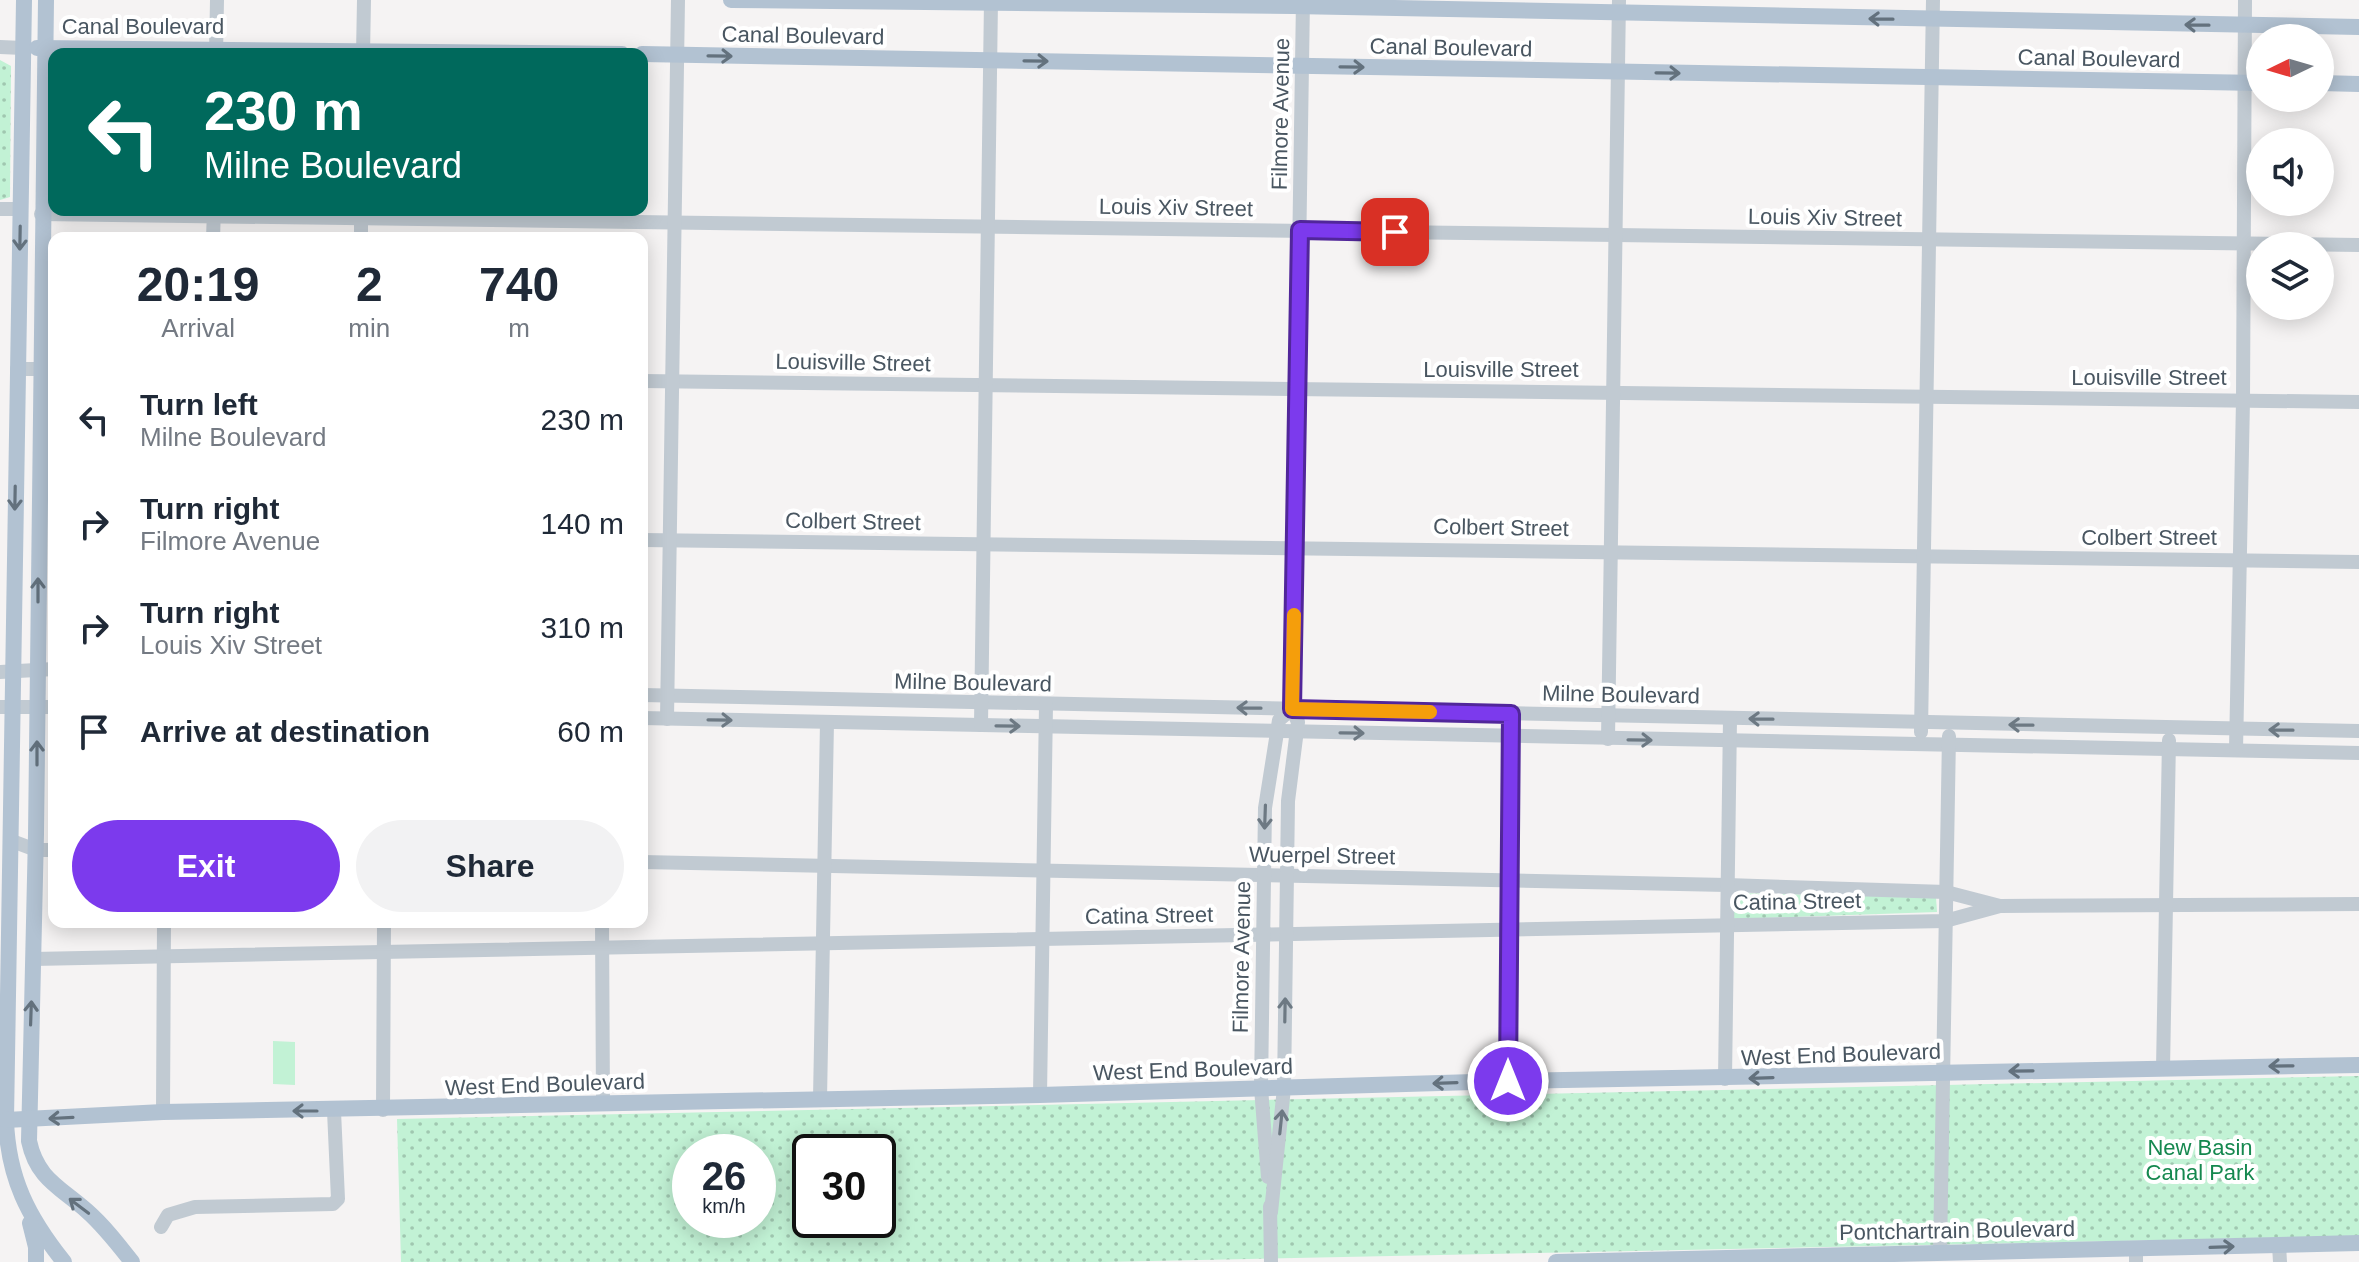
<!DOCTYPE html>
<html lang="en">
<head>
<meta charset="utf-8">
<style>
	:root { --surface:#fff; --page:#f2f2f3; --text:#1f2937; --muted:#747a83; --accent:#7c3aed }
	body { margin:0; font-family:Helvetica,sans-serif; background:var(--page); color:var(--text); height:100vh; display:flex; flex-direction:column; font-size:30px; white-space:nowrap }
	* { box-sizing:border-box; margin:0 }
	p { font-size:26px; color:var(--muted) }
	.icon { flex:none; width:44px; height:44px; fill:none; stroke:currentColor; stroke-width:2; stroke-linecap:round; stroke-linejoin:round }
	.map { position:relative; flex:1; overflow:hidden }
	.drawer { position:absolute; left:48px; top:232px; width:600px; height:696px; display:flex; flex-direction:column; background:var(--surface); border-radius:16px; box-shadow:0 4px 20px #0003 }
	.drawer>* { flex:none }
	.hud { position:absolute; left:48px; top:48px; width:600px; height:168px; border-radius:16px; box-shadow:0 4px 20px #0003; background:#00695c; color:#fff; overflow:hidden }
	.needle { width:52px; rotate:265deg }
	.tools { position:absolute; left:2246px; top:24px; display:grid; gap:16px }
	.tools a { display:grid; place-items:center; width:88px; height:88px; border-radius:50%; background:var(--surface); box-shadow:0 4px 20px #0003; font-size:40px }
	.speed { position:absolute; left:672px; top:1134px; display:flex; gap:16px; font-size:40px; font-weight:700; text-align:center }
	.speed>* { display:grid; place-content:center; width:104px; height:104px; border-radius:50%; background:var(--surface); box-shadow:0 4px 20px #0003; line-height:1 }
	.speed small { font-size:20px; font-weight:400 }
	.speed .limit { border:4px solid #111; border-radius:12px; background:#fff; color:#111 }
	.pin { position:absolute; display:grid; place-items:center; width:68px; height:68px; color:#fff; margin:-34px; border-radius:16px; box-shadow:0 4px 12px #0006 }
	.me { position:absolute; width:88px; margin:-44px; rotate:0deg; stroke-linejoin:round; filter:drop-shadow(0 0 6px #0008) }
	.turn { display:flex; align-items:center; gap:28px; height:168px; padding:0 24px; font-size:36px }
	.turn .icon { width:104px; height:104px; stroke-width:2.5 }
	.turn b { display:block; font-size:56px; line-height:68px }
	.eta { display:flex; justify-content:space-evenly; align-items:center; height:136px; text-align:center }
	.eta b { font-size:48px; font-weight:800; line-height:56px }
	.action { display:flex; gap:16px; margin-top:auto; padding:16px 24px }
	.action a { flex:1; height:92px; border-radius:48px; background:var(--accent); color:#fff; font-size:32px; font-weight:800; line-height:92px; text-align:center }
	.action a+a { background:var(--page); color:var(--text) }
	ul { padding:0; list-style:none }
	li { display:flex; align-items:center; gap:24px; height:104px; padding:0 24px }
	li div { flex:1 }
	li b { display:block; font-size:30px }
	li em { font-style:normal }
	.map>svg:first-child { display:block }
	.park { fill:url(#park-dots); fill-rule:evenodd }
	.garden { fill:#c2f2d5 }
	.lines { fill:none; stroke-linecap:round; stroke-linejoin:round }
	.minor { stroke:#c1cad2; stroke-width:14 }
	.major { stroke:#b2c2d2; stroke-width:16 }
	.oneway { stroke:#63717d }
	.oneway2 { stroke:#6d7983 }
	.route-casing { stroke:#51269a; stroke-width:20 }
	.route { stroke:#7c3aed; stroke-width:14 }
	.slow { stroke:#f59e0b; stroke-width:14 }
	.labels { text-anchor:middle; stroke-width:8; stroke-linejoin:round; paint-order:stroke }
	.street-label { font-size:22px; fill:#495661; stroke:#fff }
	.park-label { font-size:22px; fill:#15884f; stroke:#fff }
</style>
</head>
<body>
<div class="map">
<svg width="2359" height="1262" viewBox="0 0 2359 1262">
	<defs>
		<pattern id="park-dots" width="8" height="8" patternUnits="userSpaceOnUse" patternTransform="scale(2)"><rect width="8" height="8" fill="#c2f2d5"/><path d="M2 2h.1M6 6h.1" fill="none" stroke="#a0c7b0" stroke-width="1.8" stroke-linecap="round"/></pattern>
	</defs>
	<rect width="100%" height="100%" fill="#f5f3f3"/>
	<g class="park">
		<path d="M0 60 11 66 10 197 0 200Z"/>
		<path d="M1733 893 1936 897 1937 912 1733 919Z"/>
		<path d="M2359 1076V1236L1104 1262H401L397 1119ZM690 1152H758V1220H690ZM810 1152H878V1220H810Z"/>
	</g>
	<path class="garden" d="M273 1041 295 1042V1085L273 1084Z"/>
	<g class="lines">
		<g class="minor">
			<path d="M0 47 23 48"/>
			<path d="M216 54 217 0"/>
			<path d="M363 54 364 0"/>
			<path d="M0 209H20"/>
			<path d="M41 214 2359 245"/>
			<path d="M213 238 214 210"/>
			<path d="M361 238V210"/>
			<path d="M17 369H54"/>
			<path d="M642 381 2359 402"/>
			<path d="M642 540 2359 562"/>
			<path d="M0 672 54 669"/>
			<path d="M642 695 2359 731"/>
			<path d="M0 707H54"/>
			<path d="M642 718 2359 753"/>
			<path d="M667 719 678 0"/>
			<path d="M981 725 991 0"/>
			<path d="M1921 732 1933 0"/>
			<path d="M1608 739 1619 0"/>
			<path d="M2236 750 2243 400 2245 0"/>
			<path d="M12 841 36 850H54"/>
			<path d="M642 862 1727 885 1946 892 2000 906"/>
			<path d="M602 922 603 1104"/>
			<path d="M33 959 1945 921 2000 906 2359 904"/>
			<path d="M2163 1069 2169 740"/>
			<path d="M1725 1079 1730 719"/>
			<path d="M1508 1081 1511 714"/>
			<path d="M1040 1095 1046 705"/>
			<path d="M820 1099 827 722"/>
			<path d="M383 1110 384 922"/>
			<path d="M163 1112 164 922"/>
			<path d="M1268 1177 1261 1088 1265 808 1279 720 1292 709"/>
			<path d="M1270 1206 1271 1262"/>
			<path d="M1271 1212 1284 1088 1288 801 1298 722 1292 709 1303 0"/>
			<path d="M161 1227 168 1215 195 1207 333 1204 338 1199 334 1111"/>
			<path d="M2279 1245 2280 1262"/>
			<path d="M2136 1249V1262"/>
			<path d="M1940 1252 1949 736"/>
		</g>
		<g class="major">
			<path d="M24 0 6 1120C8 1178 28 1217 64 1262"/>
			<path d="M46 0 36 834 29 1141C37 1179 60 1187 87 1211 104 1226 118 1244 132 1262"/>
			<path d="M731 0 1293 6 2359 27"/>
			<path d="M37 48 622 54"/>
			<path d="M642 54 2260 83"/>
			<path d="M2320 83 2359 84"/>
			<path d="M6 1120 163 1112 1040 1095 1508 1081 2359 1065"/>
			<path d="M30 1223 36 1247V1262"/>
			<path d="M1556 1262 2359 1243"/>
		</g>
	</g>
	<defs><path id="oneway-shaft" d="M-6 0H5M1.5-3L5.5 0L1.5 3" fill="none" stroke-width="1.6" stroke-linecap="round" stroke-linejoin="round" transform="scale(2)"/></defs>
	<g class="oneway">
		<use href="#oneway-shaft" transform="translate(1881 19) rotate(-179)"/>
		<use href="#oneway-shaft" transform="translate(2197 25) rotate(-179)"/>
		<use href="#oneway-shaft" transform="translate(720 56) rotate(1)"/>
		<use href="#oneway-shaft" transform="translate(1036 61) rotate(1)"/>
		<use href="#oneway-shaft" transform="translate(1352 67) rotate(1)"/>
		<use href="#oneway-shaft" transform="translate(1668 73) rotate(1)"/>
		<use href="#oneway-shaft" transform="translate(20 238) rotate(91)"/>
		<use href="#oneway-shaft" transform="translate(15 498) rotate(91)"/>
		<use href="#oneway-shaft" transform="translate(38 590) rotate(-90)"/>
		<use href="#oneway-shaft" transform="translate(37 753) rotate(-90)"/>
		<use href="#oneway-shaft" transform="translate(31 1013) rotate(-88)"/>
		<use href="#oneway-shaft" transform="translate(2281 1066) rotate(179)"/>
		<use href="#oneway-shaft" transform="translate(2021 1071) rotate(179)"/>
		<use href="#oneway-shaft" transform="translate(1761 1078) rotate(178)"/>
		<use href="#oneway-shaft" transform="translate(1445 1083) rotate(178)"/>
		<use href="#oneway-shaft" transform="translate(305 1111) rotate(180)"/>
		<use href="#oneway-shaft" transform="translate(61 1118) rotate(177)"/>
		<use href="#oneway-shaft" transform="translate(79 1206) rotate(-143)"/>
		<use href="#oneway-shaft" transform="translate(2222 1247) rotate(-2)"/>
	</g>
	<g class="oneway2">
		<use href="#oneway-shaft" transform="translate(1249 708) rotate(-179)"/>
		<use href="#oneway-shaft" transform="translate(1761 719) rotate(-179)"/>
		<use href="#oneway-shaft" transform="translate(720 720) rotate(1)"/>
		<use href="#oneway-shaft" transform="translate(2021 725) rotate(-179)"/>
		<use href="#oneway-shaft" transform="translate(1008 726) rotate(1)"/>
		<use href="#oneway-shaft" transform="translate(2281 730) rotate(-179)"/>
		<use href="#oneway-shaft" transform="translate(1352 733) rotate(1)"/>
		<use href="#oneway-shaft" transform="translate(1640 740) rotate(1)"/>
		<use href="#oneway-shaft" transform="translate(1265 817) rotate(92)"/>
		<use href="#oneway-shaft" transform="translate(1285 1010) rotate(-89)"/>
		<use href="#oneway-shaft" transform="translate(1281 1122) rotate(-84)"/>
	</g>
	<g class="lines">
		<defs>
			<path id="route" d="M1395 232 1300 230 1292 709 1511 714 1508 1081"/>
		</defs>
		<use href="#route" class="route-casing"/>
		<use href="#route" class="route"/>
		<path class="slow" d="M1294 615 1292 709 1430 712"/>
	</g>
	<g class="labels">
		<g class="street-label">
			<text x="143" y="34">Canal Boulevard</text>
			<text transform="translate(803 35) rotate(1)" y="8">Canal Boulevard</text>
			<text transform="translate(1451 47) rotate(1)" y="8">Canal Boulevard</text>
			<text transform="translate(2099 58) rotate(1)" y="8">Canal Boulevard</text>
			<text transform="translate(1280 114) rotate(-89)" y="8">Filmore Avenue</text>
			<text transform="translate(1176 207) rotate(1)" y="8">Louis Xiv Street</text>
			<text transform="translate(1825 217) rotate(1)" y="8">Louis Xiv Street</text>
			<text transform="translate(853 362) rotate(1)" y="8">Louisville Street</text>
			<text x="1501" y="377">Louisville Street</text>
			<text x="2149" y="385">Louisville Street</text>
			<text transform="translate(853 521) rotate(1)" y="8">Colbert Street</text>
			<text transform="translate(1501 527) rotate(1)" y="8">Colbert Street</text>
			<text x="2149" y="545">Colbert Street</text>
			<text transform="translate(973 682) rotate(1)" y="8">Milne Boulevard</text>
			<text transform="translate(1621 694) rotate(1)" y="8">Milne Boulevard</text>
			<text transform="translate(1322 855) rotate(1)" y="8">Wuerpel Street</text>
			<text transform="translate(1797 901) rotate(-1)" y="8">Catina Street</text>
			<text transform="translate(1149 915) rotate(-1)" y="8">Catina Street</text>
			<text transform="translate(1241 957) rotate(-89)" y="8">Filmore Avenue</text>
			<text transform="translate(1841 1054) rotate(-2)" y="8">West End Boulevard</text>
			<text transform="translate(1193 1069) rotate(-2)" y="8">West End Boulevard</text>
			<text transform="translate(545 1084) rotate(-2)" y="8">West End Boulevard</text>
			<text transform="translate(1957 1230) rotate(-1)" y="8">Pontchartrain Boulevard</text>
		</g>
		<g class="park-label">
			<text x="2200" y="1155">New Basin<tspan x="2200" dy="25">Canal Park</tspan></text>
		</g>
	</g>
</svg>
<div class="tools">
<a><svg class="needle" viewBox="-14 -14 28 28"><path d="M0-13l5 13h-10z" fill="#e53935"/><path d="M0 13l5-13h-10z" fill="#747a83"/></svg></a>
<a><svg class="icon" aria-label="sound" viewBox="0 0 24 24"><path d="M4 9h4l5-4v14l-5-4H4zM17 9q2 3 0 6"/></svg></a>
<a><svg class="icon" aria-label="layers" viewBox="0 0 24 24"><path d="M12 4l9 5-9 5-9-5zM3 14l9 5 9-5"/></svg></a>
</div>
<div class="speed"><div>26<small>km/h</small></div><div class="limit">30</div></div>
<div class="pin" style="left:1395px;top:232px;background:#d93025"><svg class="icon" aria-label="arrive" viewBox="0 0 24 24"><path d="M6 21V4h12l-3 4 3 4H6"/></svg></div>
<svg class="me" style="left:1508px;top:1081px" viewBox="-20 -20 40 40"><circle r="17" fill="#7c3aed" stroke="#fff" stroke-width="3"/><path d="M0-11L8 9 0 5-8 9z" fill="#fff"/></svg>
<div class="hud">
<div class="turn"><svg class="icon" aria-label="left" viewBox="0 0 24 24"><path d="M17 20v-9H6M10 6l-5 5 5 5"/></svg><div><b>230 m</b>Milne Boulevard</div></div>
</div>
<section class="drawer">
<div class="eta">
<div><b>20:19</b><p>Arrival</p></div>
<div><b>2</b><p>min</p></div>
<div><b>740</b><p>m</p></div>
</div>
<ul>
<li><svg class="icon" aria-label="left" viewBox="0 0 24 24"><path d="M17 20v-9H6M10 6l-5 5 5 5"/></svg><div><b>Turn left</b><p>Milne Boulevard</p></div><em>230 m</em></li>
<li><svg class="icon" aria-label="right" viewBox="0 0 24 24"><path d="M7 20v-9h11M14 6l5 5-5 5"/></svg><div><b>Turn right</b><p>Filmore Avenue</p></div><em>140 m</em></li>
<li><svg class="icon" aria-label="right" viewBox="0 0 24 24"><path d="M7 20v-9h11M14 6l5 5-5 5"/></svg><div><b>Turn right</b><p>Louis Xiv Street</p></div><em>310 m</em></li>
<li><svg class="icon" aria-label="arrive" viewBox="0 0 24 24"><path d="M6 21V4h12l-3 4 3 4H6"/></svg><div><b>Arrive at destination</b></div><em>60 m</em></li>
</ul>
<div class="action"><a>Exit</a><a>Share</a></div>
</section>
</div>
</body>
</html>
